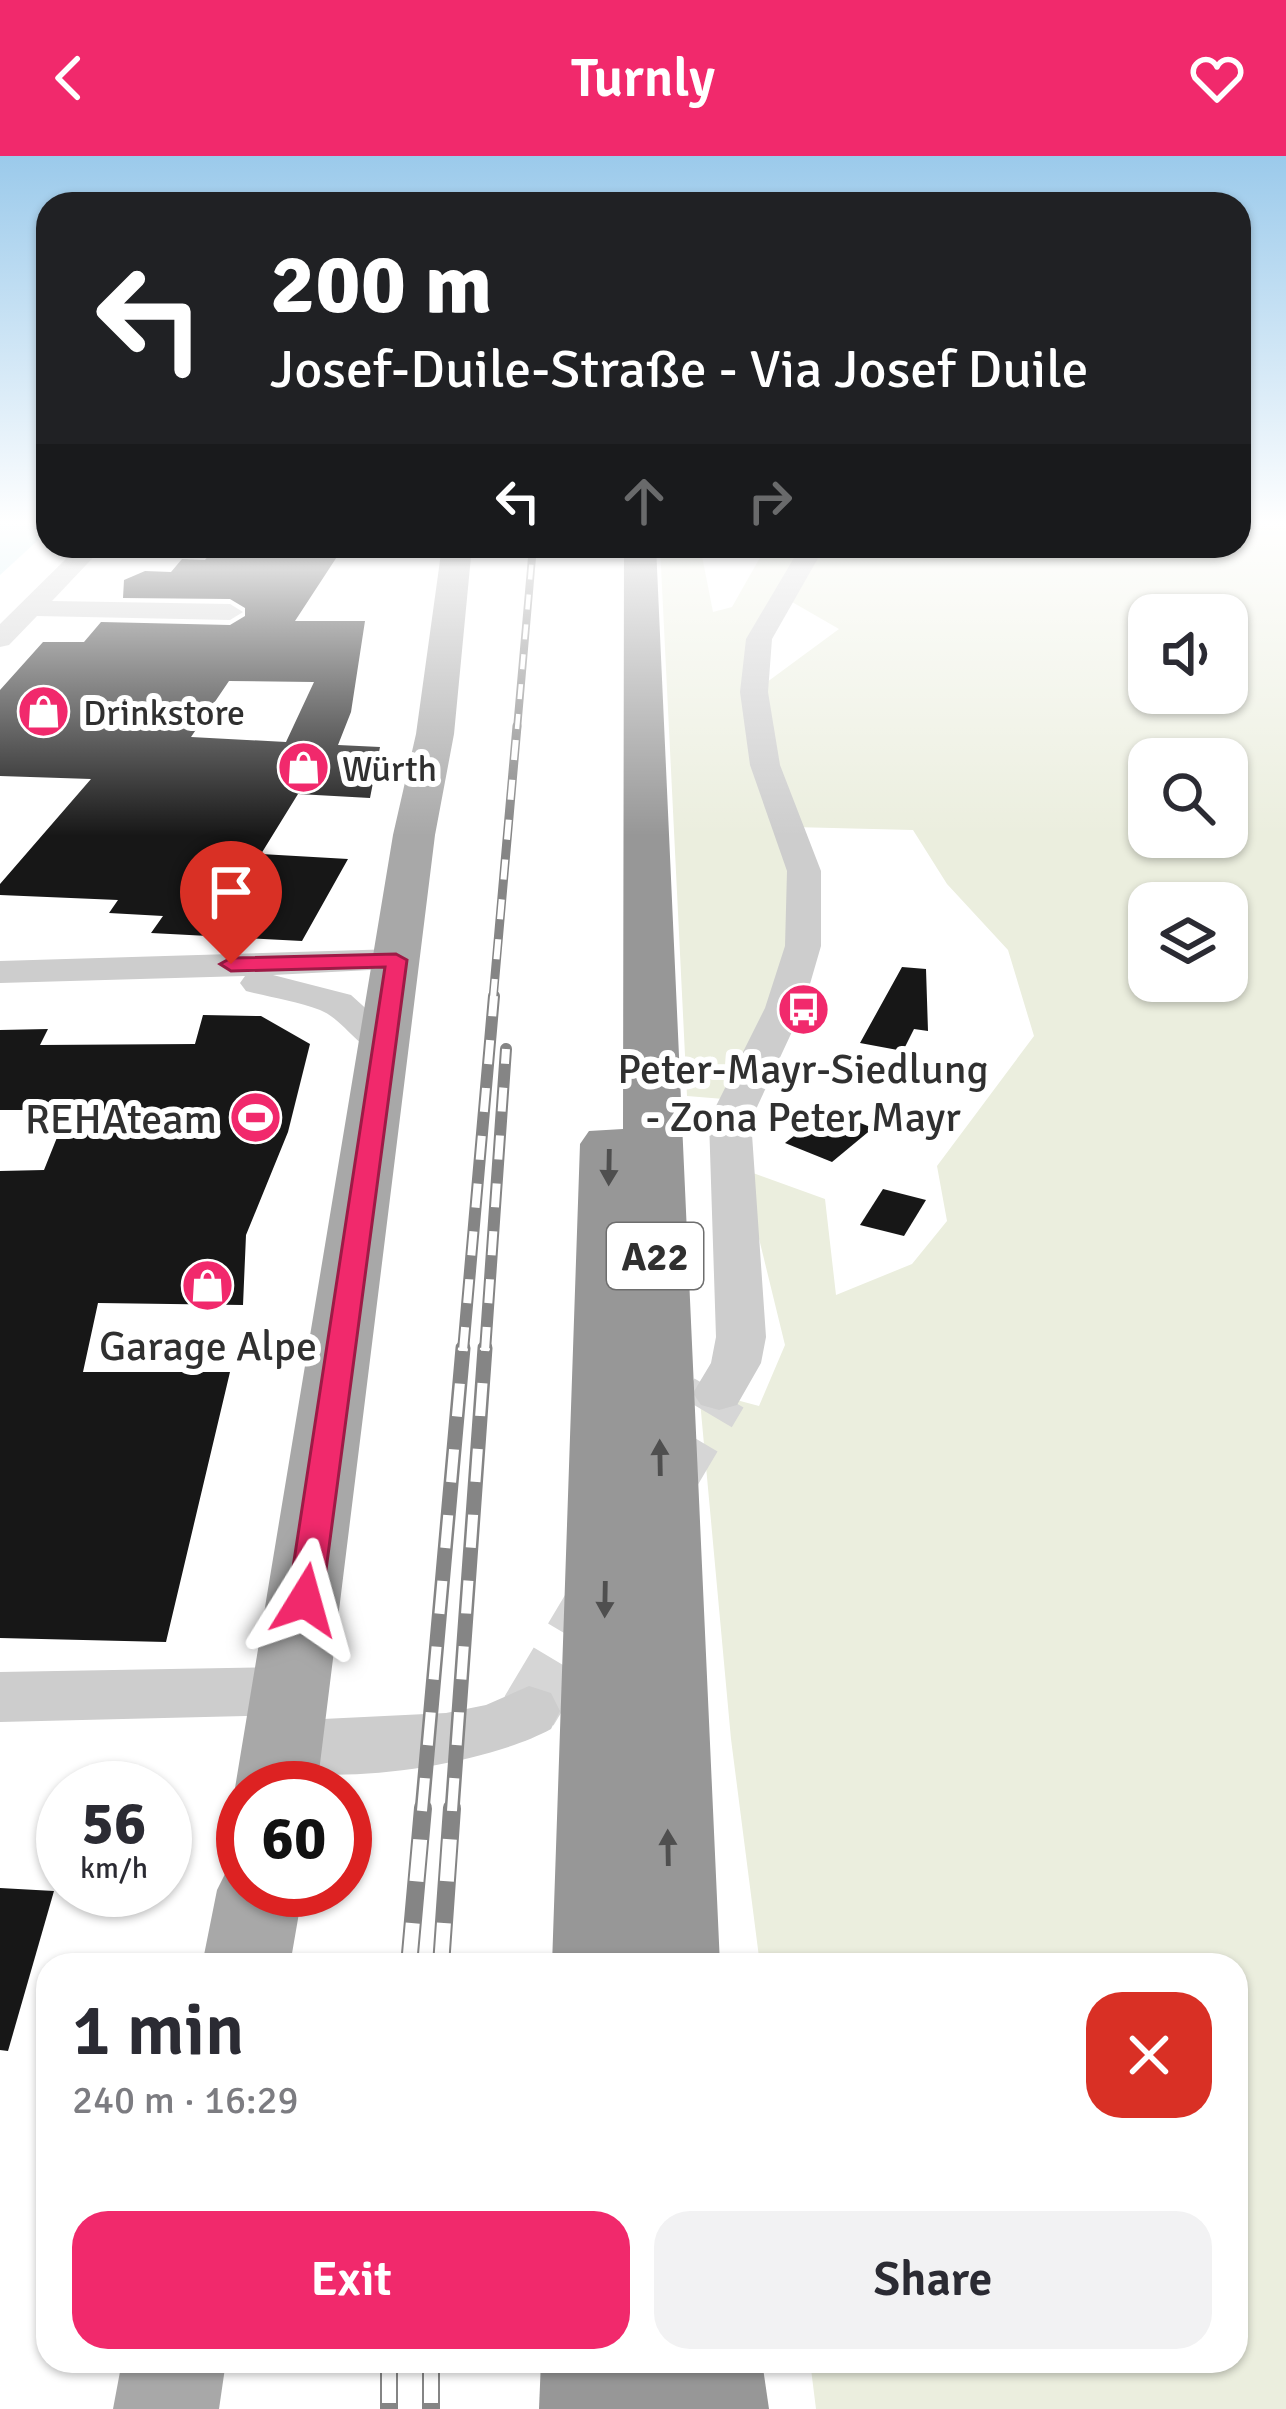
<!DOCTYPE html>
<html lang="en">
<head>
<meta charset="utf-8">
<style>
	:root { --surface:#fff; --page:#f2f2f3; --text:#2b2b33; --muted:#7c7c81; --accent:#f1296c }
	body { margin:0; font-family:Signika,sans-serif; background:var(--page); color:var(--text); height:100vh; display:flex; flex-direction:column; font-size:45px; white-space:nowrap }
	* { box-sizing:border-box; margin:0 }
	p { font-size:39px; color:var(--muted) }
	.icon { flex:none; width:66px; height:66px; fill:none; stroke:currentColor; stroke-width:2; stroke-linecap:round; stroke-linejoin:round }
	.map { position:relative; flex:1; overflow:hidden }
	.drawer { position:absolute; left:36px; top:1797px; width:1212px; height:420px; display:flex; flex-direction:column; background:var(--surface); border-radius:36px; box-shadow:0 3px 9px #0004 }
	.drawer>* { flex:none }
	.hud { position:absolute; left:36px; top:36px; width:1215px; height:366px; border-radius:36px; box-shadow:0 3px 9px #0004; background:#202124; color:#fff; overflow:hidden }
	.tools { position:absolute; left:1128px; top:438px; display:grid; gap:24px }
	.tools a { display:grid; place-items:center; width:120px; height:120px; border-radius:24px; background:var(--surface); box-shadow:0 3px 9px #0004; font-size:60px }
	.speed { position:absolute; left:36px; top:1605px; display:flex; gap:24px; font-size:60px; font-weight:700; text-align:center }
	.speed>* { display:grid; place-content:center; width:156px; height:156px; border-radius:50%; background:var(--surface); box-shadow:0 3px 9px #0004; line-height:1 }
	.speed small { font-size:30px; font-weight:400 }
	.speed .limit { border:18px solid #d22; background:#fff; color:#111 }
	.pin { position:absolute; display:grid; place-items:center; width:102px; height:102px; color:#fff; margin:-123px -51px; border-radius:50% 50% 50% 0; rotate:-45deg; box-shadow:0 0 12px #0007 }
	.pin .icon { rotate:45deg }
	.me { position:absolute; width:132px; margin:-66px; rotate:8deg; stroke-linejoin:round; filter:drop-shadow(0 0 9px #0008) }
	.turn { display:flex; align-items:center; gap:42px; height:252px; padding:0 36px; font-size:54px }
	.turn .icon { width:156px; height:156px; stroke-width:2.5 }
	.turn b { display:block; font-size:84px; line-height:102px }
	.lanes { display:flex; align-items:center; height:114px; padding:0 36px; background:#0003; justify-content:center; gap:60px; direction:ltr }
	.lanes .off { opacity:.35 }
	.round { display:grid; place-items:center; flex:none; width:126px; height:126px; border-radius:36px; background:var(--page) }
	.summary { display:flex; align-items:center; justify-content:space-between; height:204px; padding:0 36px }
	h1 { font-size:72px; font-weight:600; line-height:90px }
	.cta { display:flex; gap:24px; margin-top:auto; padding:24px 36px }
	.cta a { flex:1; height:138px; border-radius:36px; background:var(--accent); color:#fff; font-size:48px; font-weight:600; line-height:138px; text-align:center }
	.cta a+a { background:var(--page); color:var(--text) }
	header { display:flex; justify-content:space-between; align-items:center; height:156px; padding:0 36px; background:var(--accent); color:#fff; font-size:54px; font-weight:600 }
	.map>svg:first-child { display:block }
	.green { fill:#ebeede; fill-rule:evenodd }
	.water { fill:#c9eaef }
	.building { fill:#171717; fill-rule:evenodd }
	.lines { fill:none; stroke-linecap:round; stroke-linejoin:round }
	.minor-tunnel { stroke:#d6d6d6; stroke-width:57; stroke-dasharray:57 28; stroke-linecap:butt }
	.minor { fill:#cdcdcd; fill-rule:evenodd }
	.major { fill:#a8a8a8; fill-rule:evenodd }
	.highway { fill:#979797; fill-rule:evenodd }
	.rail-far4-casing { stroke:#858585; stroke-width:8 }
	.rail-far3-casing { stroke:#858585; stroke-width:9 }
	.rail-far2-casing { stroke:#858585; stroke-width:12 }
	.rail-far1-casing { stroke:#858585; stroke-width:15 }
	.rail-casing { stroke:#858585; stroke-width:18 }
	.rail-far4 { stroke:#fff; stroke-width:4.5; stroke-dasharray:15; stroke-linecap:butt }
	.rail-far3 { stroke:#fff; stroke-width:6; stroke-dasharray:20; stroke-linecap:butt }
	.rail-far2 { stroke:#fff; stroke-width:8; stroke-dasharray:24; stroke-linecap:butt }
	.rail-far1 { stroke:#fff; stroke-width:10; stroke-dasharray:33; stroke-linecap:butt }
	.rail { stroke:#fff; stroke-width:14; stroke-dasharray:42; stroke-linecap:butt }
	.oneway { fill:#4f4f4f }
	.route { fill:#f1296c; stroke:#9d1b46; stroke-width:3 }
	.labels { text-anchor:middle; stroke-width:12; stroke-linejoin:round; paint-order:stroke }
	.far-poi-label { font-size:36px; fill:#303030; stroke:#fff; text-anchor:start }
	.shield { fill:#fff; stroke:#6e6e6e; stroke-width:3 }
	.shield-label { font-size:39px; font-weight:bold; fill:#303030 }
	.poi-label { font-size:42px; fill:#303030; stroke:#fff }
</style>
</head>
<body>
<header><svg class="icon" aria-label="back" viewBox="0 0 24 24"><path d="M15 5l-7 7 7 7"/></svg>Turnly<svg class="icon" aria-label="heart" viewBox="0 0 24 24"><path d="M12 20l-8-8c-3-5 5-10 8-4 3-6 11-1 8 4z"/></svg></header>
<div class="map">
<svg width="1286" height="2253" viewBox="0 0 1286 2253">
	<rect width="100%" height="100%" fill="#fff"/>
	<path class="green" d="M1239 365H1286V2253H816L810 2205H1236V1809H760L731 1583 699 1234 759 1250 785 1189 742 1013 825 1043 836 1139 912 1108 947 1065 937 1010 1034 880 1008 794 947 728 913 674 793 671 803 790 736 944 687 940 660 390H700L713 456 732 451 762 398 799 403 813 394 843 390H1239ZM780 439 839 473 755 535ZM1149 459H1227V537H1149ZM1149 603H1227V681H1149ZM1149 747H1227V825H1149Z"/>
	<path class="water" d="M0 365H48V375L0 419Z"/>
	<g class="building">
		<path d="M216 390H344L295 465H365L351 556 338 589 380 591 370 642 298 638 261 698 348 703 302 785 151 777 163 760 109 757 118 744 0 739V728L91 623 0 620V534L43 486H84L101 466 230 469 245 460V452L230 443 123 442 124 424 145 415 171 416 182 403 205 404ZM229 525 314 526 286 586 191 581Z"/>
		<path d="M902 811 926 813 928 875 914 873 903 895 860 887Z"/>
		<path d="M203 859 261 860 310 888 288 976 246 1079 243 1149 98 1147 83 1216H230L166 1486 0 1482V1015L44 1014 68 954H0V874L48 873 40 889 195 888Z"/>
		<path d="M827 954 873 972 832 1006 785 987Z"/>
		<path d="M883 1033 926 1044 904 1080 860 1069Z"/>
		<path d="M0 1732 54 1735 8 1895 0 1894Z"/>
	</g>
	<g class="lines">
		<g class="minor-tunnel">
			<path d="M664 1330 719 1237"/>
			<path d="M529 1555 594 1446"/>
		</g>
		<g class="minor">
			<path d="M79 390H104L52 445 230 448 243 456 230 464 37 460 9 489 0 491V468Z"/>
			<path d="M801 390H825L772 483 768 536 780 609 821 715V790L803 852 751 964 766 1181 761 1207 737 1249 719 1254 701 1249 693 1237 711 1207 716 1181 709 964 765 852 785 790 787 715 750 609 740 536 746 483Z"/>
			<path d="M396 793 409 796 415 804 409 812 273 819 351 839 405 888 399 896C361 906 351 867 320 854 297 845 269 841 246 835L240 827 245 820 0 827V805Z"/>
			<path d="M292 1511 314 1518 323 1535 314 1552 292 1559 0 1566V1516Z"/>
			<path d="M529 1530 551 1537 560 1555 551 1573C486 1609 330 1633 260 1609L250 1591 260 1573 282 1565 446 1557 486 1549Z"/>
		</g>
		<g class="major">
			<path d="M442 390H472L454 578 435 679 317 1632H243V1647L235 1632 393 679 416 578Z"/>
			<path d="M243 1703V1734H303L290 1809H202L217 1734 230 1708Z"/>
			<path d="M122 2205H226L219 2253H113Z"/>
		</g>
		<g class="highway">
			<path d="M624 390H656L720 1809H552L580 988 589 975 623 973Z"/>
			<path d="M541 2205H762L769 2253H539Z"/>
		</g>
		<defs>
			<path id="rail-far4" d="M517 573 533 390"/>
			<path id="rail-far3" d="M493 843 517 570"/>
			<g id="rail-far2">
				<path d="M463 1195 494 840"/>
				<path d="M485 1195 506 893"/>
			</g>
			<g id="rail-far1">
				<path d="M422 1655 463 1192"/>
				<path d="M452 1655 485 1192"/>
			</g>
			<g id="rail">
				<path d="M409 1809 423 1652"/>
				<path d="M441 1809 452 1652"/>
				<path d="M389 2205V2253"/>
				<path d="M431 2205V2253"/>
			</g>
		</defs>
		<use href="#rail-far4" class="rail-far4-casing"/>
		<use href="#rail-far3" class="rail-far3-casing"/>
		<use href="#rail-far2" class="rail-far2-casing"/>
		<use href="#rail-far1" class="rail-far1-casing"/>
		<use href="#rail" class="rail-casing"/>
		<use href="#rail-far4" class="rail-far4"/>
		<use href="#rail-far3" class="rail-far3"/>
		<use href="#rail-far2" class="rail-far2"/>
		<use href="#rail-far1" class="rail-far1"/>
		<use href="#rail" class="rail"/>
	</g>
	<defs><path id="oneway-solid" d="M-6-.8H1V-3.2L6.5 0L1 3.2V.8H-6Z" transform="scale(3)"/></defs>
	<g class="oneway">
		<use href="#oneway-solid" transform="translate(609 1011) rotate(91)"/>
		<use href="#oneway-solid" transform="translate(660 1302) rotate(-91)"/>
		<use href="#oneway-solid" transform="translate(605 1443) rotate(91)"/>
		<use href="#oneway-solid" transform="translate(668 1692) rotate(-91)"/>
	</g>
	<linearGradient id="sky" x2="0" y2="1"><stop stop-color="#9bcaeb"/><stop offset="0.54" stop-color="#fff"/><stop offset="1" stop-color="#fff" stop-opacity="0"/></linearGradient>
	<rect width="1286" height="680" fill="url(#sky)"/>
	<path class="route" d="M396 798 407 804 322 1444 305 1457 288 1444 385 811 231 815 220 808 231 802Z"/>
	<defs>
		<symbol id="shop-disc" viewBox="-11 -11 22 22"><circle r="9.5" fill="#f1296c" stroke="#fff"/><path d="M-5-2.5h2.3a2.7 3.5 0 0 1 5.4 0H5L5.5 6h-11ZM-1.5-2.5h3a1.5 2.3 0 0 0-3 0Z" fill="#fff"/></symbol>
		<symbol id="bus-disc" viewBox="-11 -11 22 22"><circle r="9.5" fill="#f1296c" stroke="#fff"/><path d="M-5-6H5V4H4V6H2V4H-2V6H-4V4H-5ZM-3.5-4V0h7V-4ZM-3.5 1.2v1.5H-2V1.2ZM2 1.2v1.5H3.5V1.2Z" fill="#fff"/></symbol>
		<symbol id="stadium-disc" viewBox="-11 -11 22 22"><circle r="9.5" fill="#f1296c" stroke="#fff"/><path d="M0-5a6.5 5 0 1 0 0 10a6.5 5 0 1 0 0-10ZM-3.5-1.8h7v3.6h-7Z" fill="#fff"/></symbol>
	</defs>
	<g fill-rule="evenodd">
		<use href="#shop-disc" x="14" y="526" width="59" height="59"/>
		<use href="#shop-disc" x="274" y="582" width="59" height="59"/>
		<use href="#bus-disc" x="774" y="824" width="59" height="59"/>
		<use href="#stadium-disc" x="226" y="932" width="59" height="59"/>
		<use href="#shop-disc" x="178" y="1100" width="59" height="59"/>
	</g>
	<g class="labels">
		<g class="far-poi-label">
			<text x="83" y="569">Drinkstore</text>
			<text x="342" y="625">Würth</text>
		</g>
		<rect class="shield" x="607" y="1067" width="96" height="66" rx="9"/>
		<g class="shield-label">
			<text x="655" y="1114">A22</text>
		</g>
		<g class="poi-label">
			<text x="803" y="927">Peter-Mayr-Siedlung<tspan x="803" dy="48">- Zona Peter Mayr</tspan></text>
			<text x="217" y="977" text-anchor="end">REHAteam</text>
			<text x="208" y="1204">Garage Alpe</text>
		</g>
	</g>
</svg>
<div class="tools">
<a><svg class="icon" aria-label="sound" viewBox="0 0 24 24"><path d="M4 9h4l5-4v14l-5-4H4zM17 9q2 3 0 6"/></svg></a>
<a><svg class="icon" aria-label="search" viewBox="0 0 24 24"><circle cx="10" cy="10" r="6"/><path d="M15 15l6 6"/></svg></a>
<a><svg class="icon" aria-label="layers" viewBox="0 0 24 24"><path d="M12 4l9 5-9 5-9-5zM3 14l9 5 9-5"/></svg></a>
</div>
<div class="speed"><div>56<small>km/h</small></div><div class="limit">60</div></div>
<div class="pin" style="left:231px;top:808px;background:#d93025"><svg class="icon" aria-label="arrive" viewBox="0 0 24 24"><path d="M6 21V4h12l-3 4 3 4H6"/></svg></div>
<svg class="me" style="left:305px;top:1444px" viewBox="-20 -20 40 40"><path d="M0-17L14 15 0 8-14 15z" fill="#f1296c" stroke="#fff" stroke-width="4"/></svg>
<div class="hud">
<div class="turn"><svg class="icon" aria-label="left" viewBox="0 0 24 24"><path d="M17 20v-9H6M10 6l-5 5 5 5"/></svg><div><b>200 m</b>Josef-Duile-Straße - Via Josef Duile</div></div>
<div class="lanes"><svg class="icon" aria-label="left" viewBox="0 0 24 24"><path d="M17 20v-9H6M10 6l-5 5 5 5"/></svg><svg class="icon off" aria-label="ahead" viewBox="0 0 24 24"><path d="M12 20V5M6 11l6-6 6 6"/></svg><svg class="icon off" aria-label="right" viewBox="0 0 24 24"><path d="M7 20v-9h11M14 6l5 5-5 5"/></svg></div>
</div>
<section class="drawer">
<div class="summary"><div><h1>1 min</h1><p>240 m · 16:29</p></div><a class="round" style="background:#d93025;color:#fff"><svg class="icon" aria-label="close" viewBox="0 0 24 24"><path d="M6 6l12 12M18 6L6 18"/></svg></a></div>
<div class="cta"><a>Exit</a><a>Share</a></div>
</section>
</div>
</body>
</html>
